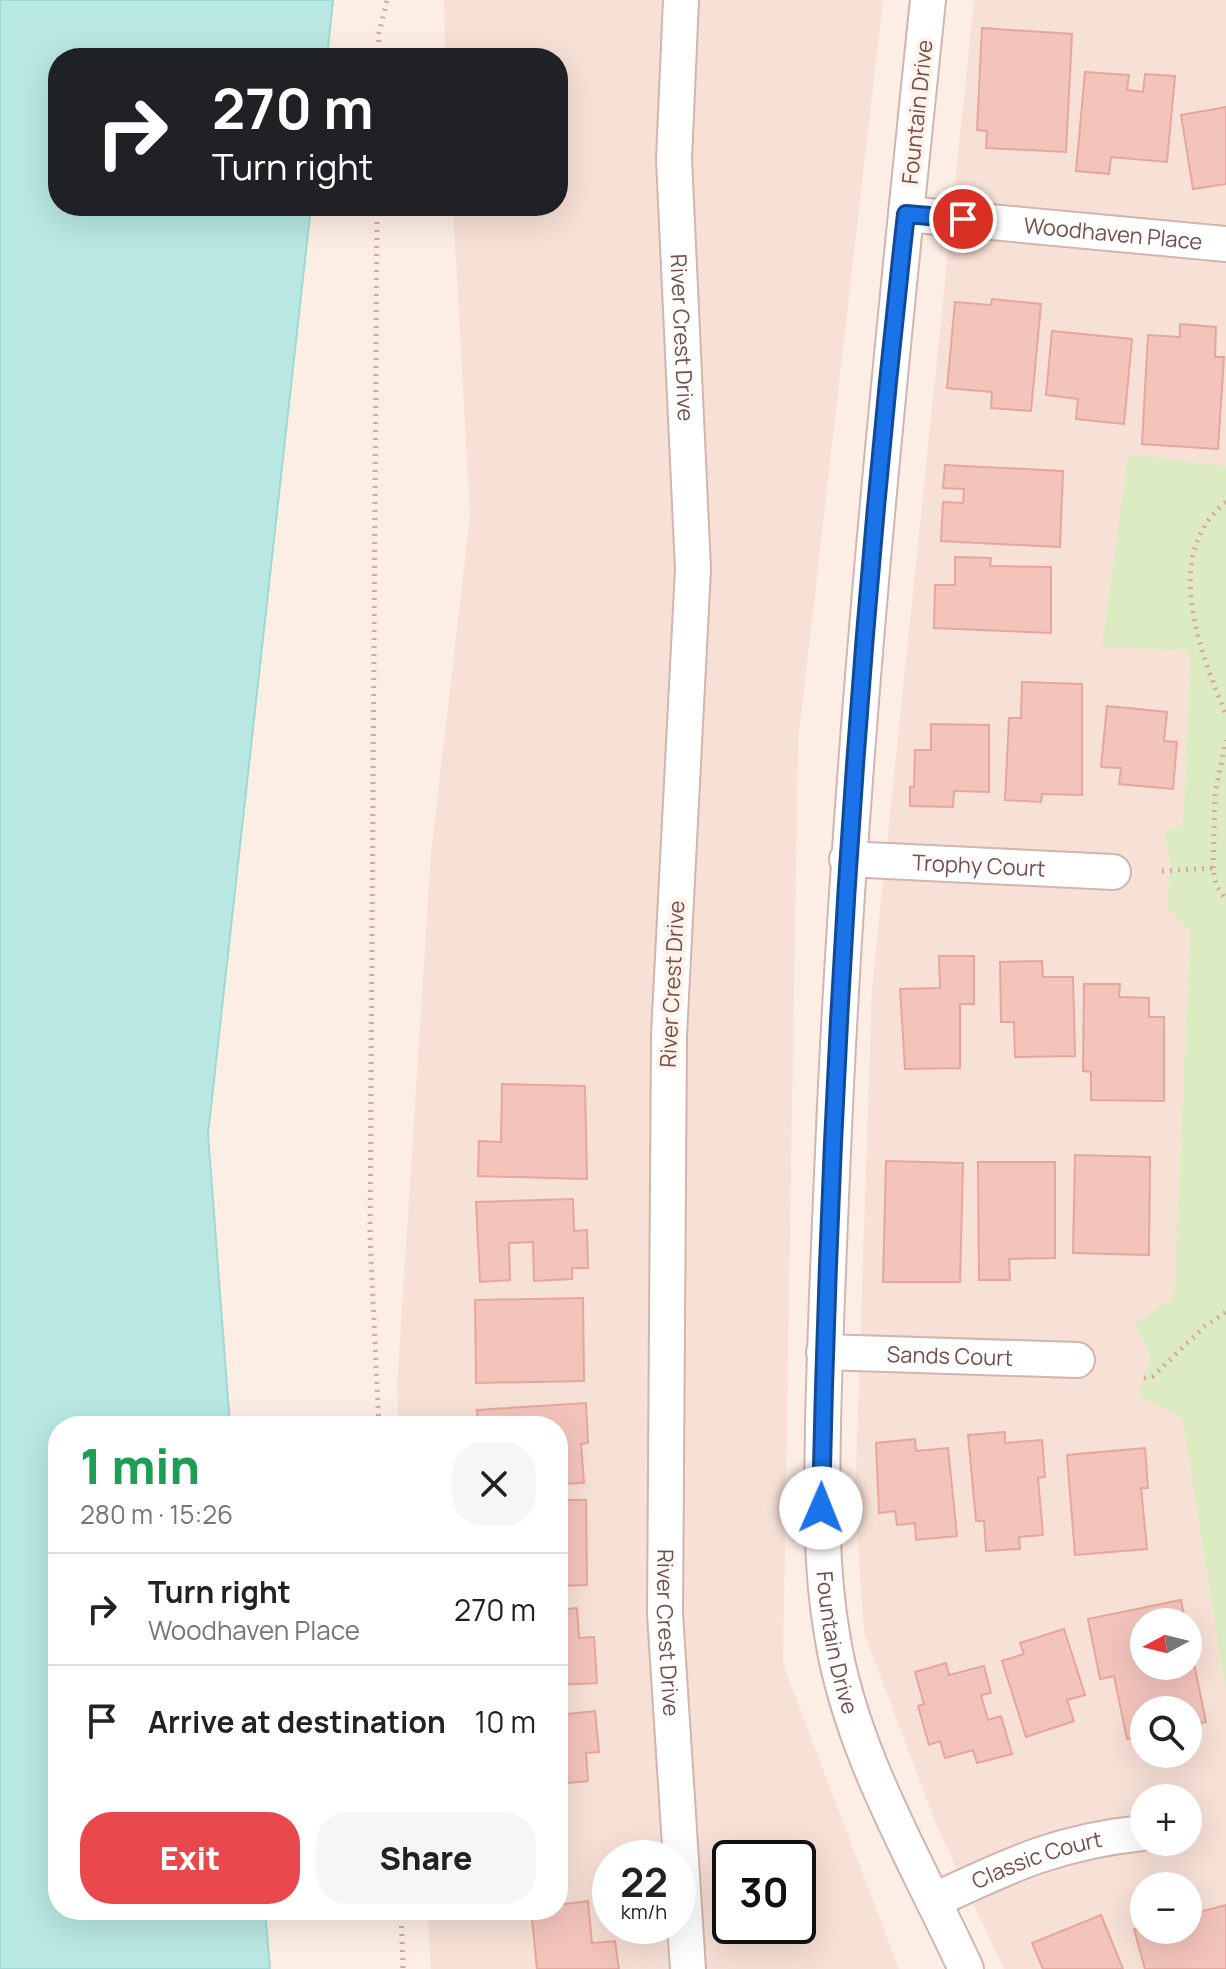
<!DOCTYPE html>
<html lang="en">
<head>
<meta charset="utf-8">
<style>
	:root { --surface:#fff; --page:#f6f6f6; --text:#222; --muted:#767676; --line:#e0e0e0; --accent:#e9484d }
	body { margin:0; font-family:Manrope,sans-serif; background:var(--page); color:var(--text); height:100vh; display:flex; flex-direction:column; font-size:30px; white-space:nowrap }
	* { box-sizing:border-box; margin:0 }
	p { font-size:26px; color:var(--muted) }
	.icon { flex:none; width:44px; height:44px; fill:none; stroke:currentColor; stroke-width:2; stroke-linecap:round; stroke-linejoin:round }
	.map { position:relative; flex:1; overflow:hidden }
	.panel { position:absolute; left:48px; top:1416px; width:520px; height:504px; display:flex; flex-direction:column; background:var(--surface); border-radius:32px; box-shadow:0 8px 32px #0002 }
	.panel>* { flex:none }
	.banner { position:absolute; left:48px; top:48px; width:520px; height:168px; border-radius:32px; box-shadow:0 8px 32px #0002; background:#202124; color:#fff; overflow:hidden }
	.needle { width:52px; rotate:263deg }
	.buttons { position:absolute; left:1130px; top:1608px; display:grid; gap:16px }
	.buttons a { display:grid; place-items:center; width:72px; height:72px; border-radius:50%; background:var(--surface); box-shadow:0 8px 32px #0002; font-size:40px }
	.speed { position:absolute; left:592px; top:1840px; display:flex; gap:16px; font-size:40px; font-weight:700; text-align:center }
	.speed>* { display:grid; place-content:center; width:104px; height:104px; border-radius:50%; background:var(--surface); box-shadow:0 8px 32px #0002; line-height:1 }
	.speed small { font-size:20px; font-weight:400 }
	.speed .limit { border:4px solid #111; border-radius:12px; background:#fff; color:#111 }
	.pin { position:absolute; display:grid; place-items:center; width:68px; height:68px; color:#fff; margin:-34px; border:4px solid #fff; border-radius:50%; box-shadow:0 2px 8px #0007 }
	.me { position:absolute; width:88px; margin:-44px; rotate:1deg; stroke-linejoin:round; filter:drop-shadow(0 0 6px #0008) }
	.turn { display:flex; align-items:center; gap:28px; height:168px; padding:0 32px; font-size:36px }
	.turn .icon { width:104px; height:104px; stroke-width:2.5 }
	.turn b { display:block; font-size:56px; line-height:68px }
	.round { display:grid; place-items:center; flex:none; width:84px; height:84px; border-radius:32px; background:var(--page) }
	.overview { display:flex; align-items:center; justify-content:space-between; height:136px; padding:0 32px }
	h1 { font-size:48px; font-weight:800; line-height:60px; color:#1e9e55 }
	.button { display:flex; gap:16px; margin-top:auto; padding:16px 32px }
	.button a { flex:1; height:92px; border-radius:32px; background:var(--accent); color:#fff; font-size:32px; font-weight:800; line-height:92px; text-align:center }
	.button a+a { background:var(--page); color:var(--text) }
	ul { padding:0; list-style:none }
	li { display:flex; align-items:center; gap:24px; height:112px; padding:0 32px; border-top:2px solid var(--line) }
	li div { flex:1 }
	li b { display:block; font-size:30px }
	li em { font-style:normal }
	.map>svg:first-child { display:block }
	.residential { fill:#f7e0d6; fill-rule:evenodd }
	.green { fill:#ddebc3 }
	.water { fill:#b9e7e2; stroke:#9fd9d3; stroke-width:2 }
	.building { fill:#f3c4bc; stroke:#e6a69c; stroke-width:2 }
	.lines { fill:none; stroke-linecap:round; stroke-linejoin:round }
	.minor-casing { stroke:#d1b5ae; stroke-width:38 }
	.path { stroke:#d8a79f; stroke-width:5; stroke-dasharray:2 6; stroke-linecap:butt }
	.minor { stroke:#fff; stroke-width:34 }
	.route-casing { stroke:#114b97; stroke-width:20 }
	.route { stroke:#1a73e8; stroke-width:14 }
	.labels { text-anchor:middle; stroke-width:8; stroke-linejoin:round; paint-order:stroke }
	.street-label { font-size:22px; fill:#764e4a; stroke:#fff3ec }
</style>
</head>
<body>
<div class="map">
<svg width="1226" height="1969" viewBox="0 0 1226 1969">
	<rect width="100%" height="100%" fill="#fdeee5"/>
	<g class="residential">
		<path d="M444 0H883L798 742 783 1664 899 1969H431L427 1910H558V1426H399L397 1387 431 853 470 516 453 206H558V58H445ZM610 1858H678V1926H610ZM730 1858H798V1926H730Z"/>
		<path d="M974 0H1226V466L1128 454 1103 647 1190 651 1183 824 1164 831 1171 866 1166 906 1190 931 1174 1297 1135 1323 1150 1357 1138 1397 1182 1417 1226 1693V1969H1004L938 1829 864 1633 855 1500 872 989ZM1144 1622H1188V1666H1144ZM1144 1710H1188V1754H1144ZM1144 1798H1188V1842H1144ZM1144 1886H1188V1930H1144Z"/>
	</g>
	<path class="green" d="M1128 454 1226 466V1693L1182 1418 1138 1397 1150 1357 1135 1323 1174 1297 1190 931 1166 906 1171 866 1164 831 1183 824 1190 651 1102 647Z"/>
	<path class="water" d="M0 0H333L327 58H58V206H311L208 1134 230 1426H58V1910H265L270 1969H0Z"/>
	<g class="building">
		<path d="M982 28 1072 34 1066 152 986 148 987 131 977 130Z"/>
		<path d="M1085 72 1129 75 1127 90 1143 92 1145 74 1175 76 1167 162 1111 157 1109 174 1076 171Z"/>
		<path d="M1226 107V184L1193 189 1181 115Z"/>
		<path d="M992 299 1041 304 1031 411 991 408 992 392 947 388 955 302 991 305Z"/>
		<path d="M1180 324 1216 327 1215 357H1224L1218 449 1142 444 1148 335 1180 337Z"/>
		<path d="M1052 331 1132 339 1124 424 1076 419 1078 399 1046 395Z"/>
		<path d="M945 465 1063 471 1060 547 941 541 943 502 963 503 964 489 943 488Z"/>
		<path d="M955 557 991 558 990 566 1051 567V633L934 628 935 585H955Z"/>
		<path d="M1022 682 1082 684V795L1042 794 1041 802 1005 800 1009 718H1021Z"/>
		<path d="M1107 706 1167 712 1164 741 1177 742 1173 789 1119 784 1121 768 1101 767Z"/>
		<path d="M931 724 989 725V792L954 791 953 807 910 806V787H914L915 750H931Z"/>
		<path d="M939 956H974V1004H960V1068L905 1069 900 989 940 988Z"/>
		<path d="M1042 961 1043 977H1073L1075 1056 1015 1057 1014 1022H1001L1000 962Z"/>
		<path d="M1084 984H1120L1119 997 1149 998V1017H1164V1101L1091 1100V1072L1083 1071Z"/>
		<path d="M502 1084 585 1086 587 1179 478 1176 479 1141 501 1142Z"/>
		<path d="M1075 1155 1150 1157 1149 1255 1073 1253Z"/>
		<path d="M886 1161 963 1163 960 1282H883Z"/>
		<path d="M978 1162H1055V1258L1009 1259 1010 1280H979Z"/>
		<path d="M573 1199 574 1231 587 1230 588 1268H572V1279L534 1281 533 1242 509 1243 510 1280 480 1282 476 1202Z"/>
		<path d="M583 1298 584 1381 476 1383 475 1300Z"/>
		<path d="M586 1403 588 1443 581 1444 584 1483 558 1484V1426H478L477 1410Z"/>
		<path d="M1005 1432V1443L1042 1440 1045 1477 1038 1478 1043 1535 1019 1537 1020 1549 986 1551 984 1521H976L968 1435Z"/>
		<path d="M915 1439 916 1451 948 1448 957 1536 916 1540 915 1523 897 1525 895 1511 879 1513 876 1443Z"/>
		<path d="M1145 1448 1148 1488H1141L1147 1549 1075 1555 1067 1455Z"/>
		<path d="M558 1500H586L587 1585 558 1586Z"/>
		<path d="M1181 1600 1185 1622H1144V1666H1188V1634L1206 1722 1188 1726V1710H1144V1735L1127 1739 1114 1676 1100 1679 1088 1619Z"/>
		<path d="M577 1608 579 1638 594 1637 597 1683 558 1685V1610Z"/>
		<path d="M1064 1629 1085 1695 1067 1700 1074 1721 1026 1737 1002 1661 1024 1654 1020 1643Z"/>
		<path d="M946 1663 949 1675 984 1666 991 1693 981 1695 988 1720 1001 1716 1012 1754 977 1763 973 1750 945 1758 940 1741 929 1745 918 1706 924 1704 915 1672Z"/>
		<path d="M595 1711 599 1752 586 1753 588 1781 558 1784V1715Z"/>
		<path d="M588 1901 592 1943 615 1941 619 1969H537L531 1910H558V1905Z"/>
		<path d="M1226 1905V1969H1145L1134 1929 1188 1930V1915Z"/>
		<path d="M1101 1915 1123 1969H1043L1032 1943Z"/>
	</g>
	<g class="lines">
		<defs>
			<g id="minor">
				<path id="s1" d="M681 0 674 159 693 569 669 1035 665 1614 688 1969"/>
				<path id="s2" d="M928 0C888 384 849 767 833 1152 829 1243 825 1333 823 1424 822 1494 820 1564 832 1634 850 1752 917 1862 966 1969"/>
				<path id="s3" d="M906 214 1226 244"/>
				<path id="s4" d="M847 859 1113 872"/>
				<path id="s5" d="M824 1352 1077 1360"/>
				<path id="s6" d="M935 1900C1010 1865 1057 1842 1142 1833"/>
			</g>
		</defs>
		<use href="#minor" class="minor-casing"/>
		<g class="path">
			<path d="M378 58 379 33 387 0"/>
			<path d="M377 206 370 1237 379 1426"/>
			<path d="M1226 502C1160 555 1201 653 1226 715"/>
			<path d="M1213 868 1215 794 1226 740"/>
			<path d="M1162 871 1213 868 1216 885 1226 900"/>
			<path d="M1144 1378 1153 1376 1205 1326 1226 1312"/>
			<path d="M401 1910 403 1969"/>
		</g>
		<use href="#minor" class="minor"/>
	</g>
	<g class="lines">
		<defs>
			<path id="route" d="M821 1508C830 1076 857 644 906 214L963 219"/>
		</defs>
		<use href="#route" class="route-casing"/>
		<use href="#route" class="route"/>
	</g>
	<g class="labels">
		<g class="street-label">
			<text transform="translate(917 112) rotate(-84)" y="8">Fountain Drive</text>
			<text dy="8" stroke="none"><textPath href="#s3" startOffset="208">Woodhaven Place</textPath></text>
			<text dy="8" stroke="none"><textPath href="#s1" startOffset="338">River Crest Drive</textPath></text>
			<text dy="8" stroke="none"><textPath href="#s4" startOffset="132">Trophy Court</textPath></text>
			<text transform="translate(672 984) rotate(-87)" y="8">River Crest Drive</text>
			<text dy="8" stroke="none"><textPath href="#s5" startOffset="126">Sands Court</textPath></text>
			<text dy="8" stroke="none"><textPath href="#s1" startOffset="1634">River Crest Drive</textPath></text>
			<text dy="8" stroke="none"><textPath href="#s2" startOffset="1648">Fountain Drive</textPath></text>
			<text dy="8" stroke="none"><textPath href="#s6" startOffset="110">Classic Court</textPath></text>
		</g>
	</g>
</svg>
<div class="buttons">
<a><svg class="needle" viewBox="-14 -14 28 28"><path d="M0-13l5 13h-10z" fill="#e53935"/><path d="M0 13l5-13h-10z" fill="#767676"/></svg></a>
<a><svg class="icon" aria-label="search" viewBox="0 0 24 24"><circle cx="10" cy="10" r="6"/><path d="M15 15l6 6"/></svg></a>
<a>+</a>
<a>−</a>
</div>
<div class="speed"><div>22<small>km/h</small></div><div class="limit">30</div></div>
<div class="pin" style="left:963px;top:219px;background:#d93025"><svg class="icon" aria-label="arrive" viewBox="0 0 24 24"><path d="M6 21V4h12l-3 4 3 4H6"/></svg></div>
<svg class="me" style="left:821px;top:1508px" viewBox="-20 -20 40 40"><circle r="19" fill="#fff"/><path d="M0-13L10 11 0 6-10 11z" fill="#1a73e8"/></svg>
<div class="banner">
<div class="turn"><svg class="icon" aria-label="right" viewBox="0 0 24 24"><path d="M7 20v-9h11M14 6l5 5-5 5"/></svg><div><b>270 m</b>Turn right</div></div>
</div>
<section class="panel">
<div class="overview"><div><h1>1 min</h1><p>280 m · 15:26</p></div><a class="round"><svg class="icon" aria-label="close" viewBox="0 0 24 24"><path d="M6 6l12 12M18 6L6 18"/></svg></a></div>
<ul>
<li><svg class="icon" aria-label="right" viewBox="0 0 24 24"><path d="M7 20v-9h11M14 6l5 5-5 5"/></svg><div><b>Turn right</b><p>Woodhaven Place</p></div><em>270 m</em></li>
<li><svg class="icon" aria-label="arrive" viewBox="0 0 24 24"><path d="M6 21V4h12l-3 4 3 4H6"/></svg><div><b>Arrive at destination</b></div><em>10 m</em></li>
</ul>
<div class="button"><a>Exit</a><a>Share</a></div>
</section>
</div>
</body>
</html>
